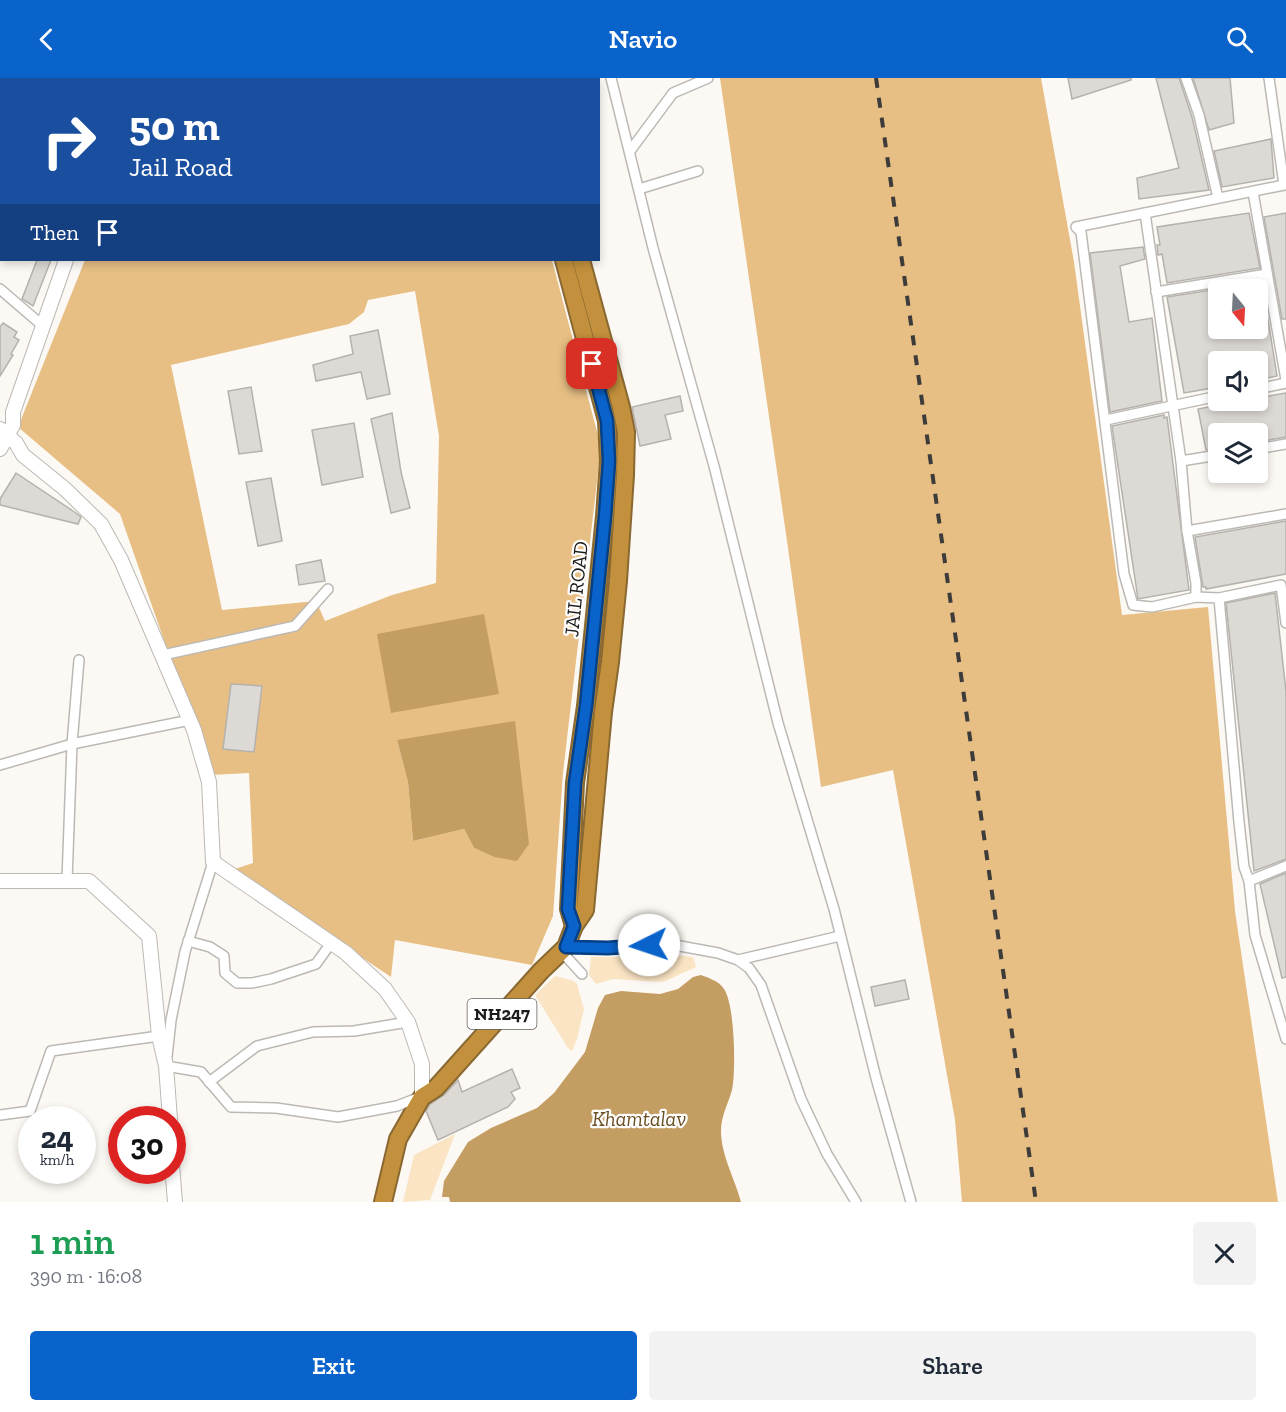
<!DOCTYPE html>
<html lang="en">
<head>
<meta charset="utf-8">
<style>
	:root { --surface:#fff; --page:#f2f2f3; --text:#1f2937; --muted:#747a83; --accent:#0a62cb }
	body { margin:0; font-family:"Zilla Slab",serif; background:var(--page); color:var(--text); height:100vh; display:flex; flex-direction:column; font-size:22px; white-space:nowrap }
	* { box-sizing:border-box; margin:0 }
	p { font-size:20px; color:var(--muted) }
	.icon { flex:none; width:33px; height:33px; fill:none; stroke:currentColor; stroke-width:2; stroke-linecap:round; stroke-linejoin:round }
	.map { position:relative; height:1124px; overflow:hidden }
	.drawer { display:flex; flex-direction:column; background:var(--surface); flex:1 }
	.drawer>* { flex:none }
	.banner { position:absolute; left:0px; top:0px; width:600px; height:183px; box-shadow:0 3px 9px #0003; background:#1a4fa0; color:#fff; overflow:hidden }
	.needle { width:39px; rotate:162deg }
	.buttons { position:absolute; left:1208px; top:201px; display:grid; gap:12px }
	.buttons a { display:grid; place-items:center; width:60px; height:60px; border-radius:6px; background:var(--surface); box-shadow:0 3px 9px #0003; font-size:30px }
	.speed { position:absolute; left:18px; top:1028px; display:flex; gap:12px; font-size:30px; font-weight:700; text-align:center }
	.speed>* { display:grid; place-content:center; width:78px; height:78px; border-radius:50%; background:var(--surface); box-shadow:0 3px 9px #0003; line-height:1 }
	.speed small { font-size:15px; font-weight:400 }
	.speed .limit { border:9px solid #d22; background:#fff; color:#111 }
	.pin { position:absolute; display:grid; place-items:center; width:51px; height:51px; color:#fff; margin:-26px; border-radius:12px; box-shadow:0 3px 9px #0006 }
	.me { position:absolute; width:66px; margin:-33px; rotate:266deg; stroke-linejoin:round; filter:drop-shadow(0 0 4px #0008) }
	.turn { display:flex; align-items:center; gap:21px; height:126px; padding:0 30px; font-size:27px }
	.turn .icon { width:78px; height:78px; stroke-width:2.5 }
	.turn b { display:block; font-size:42px; line-height:51px }
	.then { display:flex; align-items:center; height:57px; padding:0 30px; background:#0003; gap:12px; font-size:22px }
	.round { display:grid; place-items:center; flex:none; width:63px; height:63px; border-radius:6px; background:var(--page) }
	.overview { display:flex; align-items:center; justify-content:space-between; height:102px; padding:0 30px }
	h1 { font-size:36px; font-weight:600; line-height:45px; color:#1e9e55 }
	.cta { display:flex; gap:12px; margin-top:auto; padding:12px 30px }
	.cta a { flex:1; height:69px; border-radius:6px; background:var(--accent); color:#fff; font-size:24px; font-weight:600; line-height:69px; text-align:center }
	.cta a+a { background:var(--page); color:var(--text) }
	header { display:flex; justify-content:space-between; align-items:center; height:78px; padding:0 30px; background:var(--accent); color:#fff; font-size:27px; font-weight:600 }
	.map>svg:first-child { display:block }
	.green { fill:#fae4c3 }
	.forest { fill:#e7bf84; fill-rule:evenodd }
	.water { fill:#c49d62 }
	.building { fill:#dddad6; stroke:#b5b2ae; stroke-width:1.5; fill-rule:evenodd }
	.lines { fill:none; stroke-linecap:round; stroke-linejoin:round }
	.street-casing { stroke:#bcb9b5; stroke-width:12 }
	.secondary-casing { stroke:#bcb9b5; stroke-width:16 }
	.highway-casing { stroke:#896831; stroke-width:20 }
	.street { stroke:#fff; stroke-width:9 }
	.secondary { stroke:#fff; stroke-width:14 }
	.highway { stroke:#c3913d; stroke-width:16 }
	.rail { stroke:#3d3c3a; stroke-width:4; stroke-dasharray:10 10; stroke-linecap:butt }
	.route-casing { stroke:#064084; stroke-width:15 }
	.route { stroke:#0a62cb; stroke-width:10 }
	.labels { text-anchor:middle; stroke-width:4.5; stroke-linejoin:round; paint-order:stroke }
	.shield { fill:#fff; stroke:#61605f; stroke-width:1.5 }
	.shield-label { font-size:18px; font-weight:bold; fill:#1d1c1a }
	.street-label { font-size:20px; fill:#1d1c1a; stroke:#fff }
	.water-label { font-size:21px; font-style:italic; fill:#6b4f23; stroke:#fff }
</style>
</head>
<body>
<header><svg class="icon" aria-label="back" viewBox="0 0 24 24"><path d="M15 5l-7 7 7 7"/></svg>Navio<svg class="icon" aria-label="search" viewBox="0 0 24 24"><circle cx="10" cy="10" r="6"/><path d="M15 15l6 6"/></svg></header>
<div class="map">
<svg width="1286" height="1124" viewBox="0 0 1286 1124">
	<rect width="100%" height="100%" fill="#fcf9f4"/>
	<g class="green">
		<path d="M660 875 693 879 696 889 663 904 613 901 596 906 589 897 591 879H623Z"/>
		<path d="M555 898 574 903 577 906 584 931 577 961 572 973 568 970 535 917Z"/>
		<path d="M455 1056 430 1122 403 1124 414 1077Z"/>
	</g>
	<g class="forest">
		<path d="M720 0H1041L1074 184 1122 537 1208 529 1235 833 1278 1124H962L955 1042 893 692 821 709 787 463Z"/>
		<path d="M85 182H552L601 369 563 695 553 838 532 887 395 862 391 899 232 792 253 785 249 695 211 697 120 436 18 349ZM415 213 439 358 436 505 392 517 325 543 316 523 222 532 171 287 349 246 364 234 368 222ZM397 662 494 779 474 770 464 751 413 763 408 704Z"/>
	</g>
	<g class="water">
		<path d="M484 536 499 616 391 635 377 556Z"/>
		<path d="M515 643 529 766 517 783 494 779 474 770 464 751 413 763 408 704 397 662Z"/>
		<path d="M701 897C709 900 719 903 724 911 735 927 736 994 732 1012 728 1026 721 1038 721 1053 721 1077 735 1101 741 1124H450L449 1119H442L444 1103 468 1064 491 1050 537 1030 554 1015 585 974 598 930 605 917 621 913 660 916 678 911 693 899Z"/>
	</g>
	<g class="building">
		<path d="M1068 0H1131V2L1072 21Z"/>
		<path d="M1156 0H1179L1192 39 1209 112 1139 121 1137 100 1179 90Z"/>
		<path d="M1193 0H1230L1234 45 1209 52Z"/>
		<path d="M1271 61 1274 100 1222 109 1214 73Z"/>
		<path d="M1249 135 1260 190 1167 205 1162 176 1158 177 1157 167H1160L1157 149Z"/>
		<path d="M1286 135V241H1282L1264 139Z"/>
		<path d="M1143 169 1145 181 1120 188 1129 244 1152 240 1162 323 1110 334 1090 175Z"/>
		<path d="M37 182H51L33 228 22 221Z"/>
		<path d="M1262 204 1277 298 1257 302V284H1218V309L1184 315 1167 219ZM1218 212H1257V250H1218Z"/>
		<path d="M3 245 17 254 14 259 19 262 11 276 13 277 0 298V249Z"/>
		<path d="M378 252 390 316 367 321 361 294 316 303 313 287 353 276 350 258Z"/>
		<path d="M251 309 262 373 239 376 228 313Z"/>
		<path d="M1286 315V359L1257 364V356H1218V370L1206 372 1198 331 1244 322H1257V320Z"/>
		<path d="M680 318 683 333 665 337 671 361 640 368 632 329Z"/>
		<path d="M392 335 401 394 410 430 391 435 371 341Z"/>
		<path d="M1164 337V340L1167 339 1189 512 1138 521 1112 348Z"/>
		<path d="M354 345 363 399 322 407 312 352Z"/>
		<path d="M16 395 76 435 81 439 78 446 0 427V421Z"/>
		<path d="M271 400 282 463 258 468 246 404Z"/>
		<path d="M1286 443V496L1206 511V509H1203L1195 459Z"/>
		<path d="M321 482 325 503 299 507 296 487Z"/>
		<path d="M1275 515 1286 613V781L1254 793 1226 525Z"/>
		<path d="M231 606 262 608 254 674 223 671Z"/>
		<path d="M1286 795V899L1282 900 1260 806Z"/>
		<path d="M905 902 909 921 875 928 871 909Z"/>
		<path d="M512 991 520 1010 511 1014 515 1021 508 1029 438 1062 426 1033 430 1026 444 1017 458 1002 462 1014Z"/>
	</g>
	<g class="lines">
		<defs>
			<g id="street">
				<path d="M323 0 324 2"/>
				<path d="M389 0V2"/>
				<path d="M611 0 653 170 714 388 778 645 834 831 876 1000 911 1124"/>
				<path d="M1186 0 1199 37 1218 120"/>
				<path d="M630 73 673 15 708 0"/>
				<path d="M639 111 698 93"/>
				<path d="M1253 114 1286 302"/>
				<path d="M1145 135 1181 383 1218 377"/>
				<path d="M0 211 43 248"/>
				<path d="M1156 214 1267 196"/>
				<path d="M1257 311 1286 305"/>
				<path d="M1106 342 1218 318"/>
				<path d="M1257 371 1286 366"/>
				<path d="M1181 383 1187 453 1196 505V519"/>
				<path d="M1187 453 1286 436"/>
				<path d="M1219 520 1281 507 1286 545"/>
				<path d="M163 577 295 548 328 511"/>
				<path d="M0 687 72 666 190 642"/>
				<path d="M213 784 185 874 171 942 166 988 201 994 231 1029 276 1030 338 1039 397 1028 420 1019"/>
				<path d="M1286 788 1249 803 1255 857 1286 961"/>
				<path d="M67 803 72 666 79 582"/>
				<path d="M1249 803 1244 789 1239 744 1219 520 1196 519 1152 529 1133 527 1124 496 1081 154 1076 149 1284 107 1269 0"/>
				<path d="M188 863 210 869 224 878 225 895 237 905H252L271 901 316 886 331 865"/>
				<path d="M566 869 608 870 669 866 718 875 738 882 749 890 761 907 801 1021 827 1076 856 1124"/>
				<path d="M562 874 582 896"/>
				<path d="M738 882 840 858"/>
				<path d="M209 1004 257 968 313 954 354 953 408 944"/>
				<path d="M0 1037 30 1033 51 973 159 958"/>
			</g>
			<g id="secondary">
				<path d="M163 2 165 0"/>
				<path d="M0 51H2"/>
				<path d="M0 351 16 365 23 377 65 411 101 446 121 482 194 652 209 704 213 784 346 875 385 911 408 944 422 986V1019"/>
				<path d="M0 371 13 347V334L66 182"/>
				<path d="M0 803H89L149 858 159 958 166 988 170 1041"/>
				<path d="M172 1087 175 1124"/>
			</g>
			<g id="highway">
				<path d="M518 0 519 2"/>
				<path d="M536 0 537 2"/>
				<path d="M564 182 607 343 609 383 605 438 586 628 575 705 569 831 574 848"/>
				<path d="M383 1124 398 1061 422 1019 436 1010 541 893 566 869 574 848 585 832 603 634 610 584 618 503 625 397 626 354 621 329 581 182"/>
			</g>
		</defs>
		<use href="#street" class="street-casing"/>
		<use href="#secondary" class="secondary-casing"/>
		<use href="#highway" class="highway-casing"/>
		<use href="#street" class="street"/>
		<use href="#secondary" class="secondary"/>
		<use href="#highway" class="highway"/>
		<path class="rail" d="M876 0 1036 1124"/>
	</g>
	<g class="lines">
		<defs>
			<path id="route" d="M592 286 607 343 609 383 605 438 586 628 575 705 568 831 574 848 566 869 608 870 649 867"/>
		</defs>
		<use href="#route" class="route-casing"/>
		<use href="#route" class="route"/>
	</g>
	<g class="labels">
		<rect class="shield" x="467.5" y="921" width="69" height="30" rx="4.5"/>
		<g class="shield-label">
			<text x="502" y="942">NH247</text>
		</g>
		<g class="street-label">
			<text transform="translate(576 511) rotate(-84)" y="7">JAIL ROAD</text>
		</g>
		<g class="water-label">
			<text x="639" y="1048">Khamtalav</text>
		</g>
	</g>
</svg>
<div class="buttons">
<a><svg class="needle" viewBox="-14 -14 28 28"><path d="M0-13l5 13h-10z" fill="#e53935"/><path d="M0 13l5-13h-10z" fill="#747a83"/></svg></a>
<a><svg class="icon" aria-label="sound" viewBox="0 0 24 24"><path d="M4 9h4l5-4v14l-5-4H4zM17 9q2 3 0 6"/></svg></a>
<a><svg class="icon" aria-label="layers" viewBox="0 0 24 24"><path d="M12 4l9 5-9 5-9-5zM3 14l9 5 9-5"/></svg></a>
</div>
<div class="speed"><div>24<small>km/h</small></div><div class="limit">30</div></div>
<div class="pin" style="left:592px;top:286px;background:#d93025"><svg class="icon" aria-label="arrive" viewBox="0 0 24 24"><path d="M6 21V4h12l-3 4 3 4H6"/></svg></div>
<svg class="me" style="left:649px;top:867px" viewBox="-20 -20 40 40"><circle r="19" fill="#fff"/><path d="M0-13L10 11 0 6-10 11z" fill="#0a62cb"/></svg>
<div class="banner">
<div class="turn"><svg class="icon" aria-label="right" viewBox="0 0 24 24"><path d="M7 20v-9h11M14 6l5 5-5 5"/></svg><div><b>50 m</b>Jail Road</div></div>
<div class="then">Then<svg class="icon" aria-label="arrive" viewBox="0 0 24 24"><path d="M6 21V4h12l-3 4 3 4H6"/></svg></div>
</div>
</div>
<section class="drawer">
<div class="overview"><div><h1>1 min</h1><p>390 m · 16:08</p></div><a class="round"><svg class="icon" aria-label="close" viewBox="0 0 24 24"><path d="M6 6l12 12M18 6L6 18"/></svg></a></div>
<div class="cta"><a>Exit</a><a>Share</a></div>
</section>
</body>
</html>
